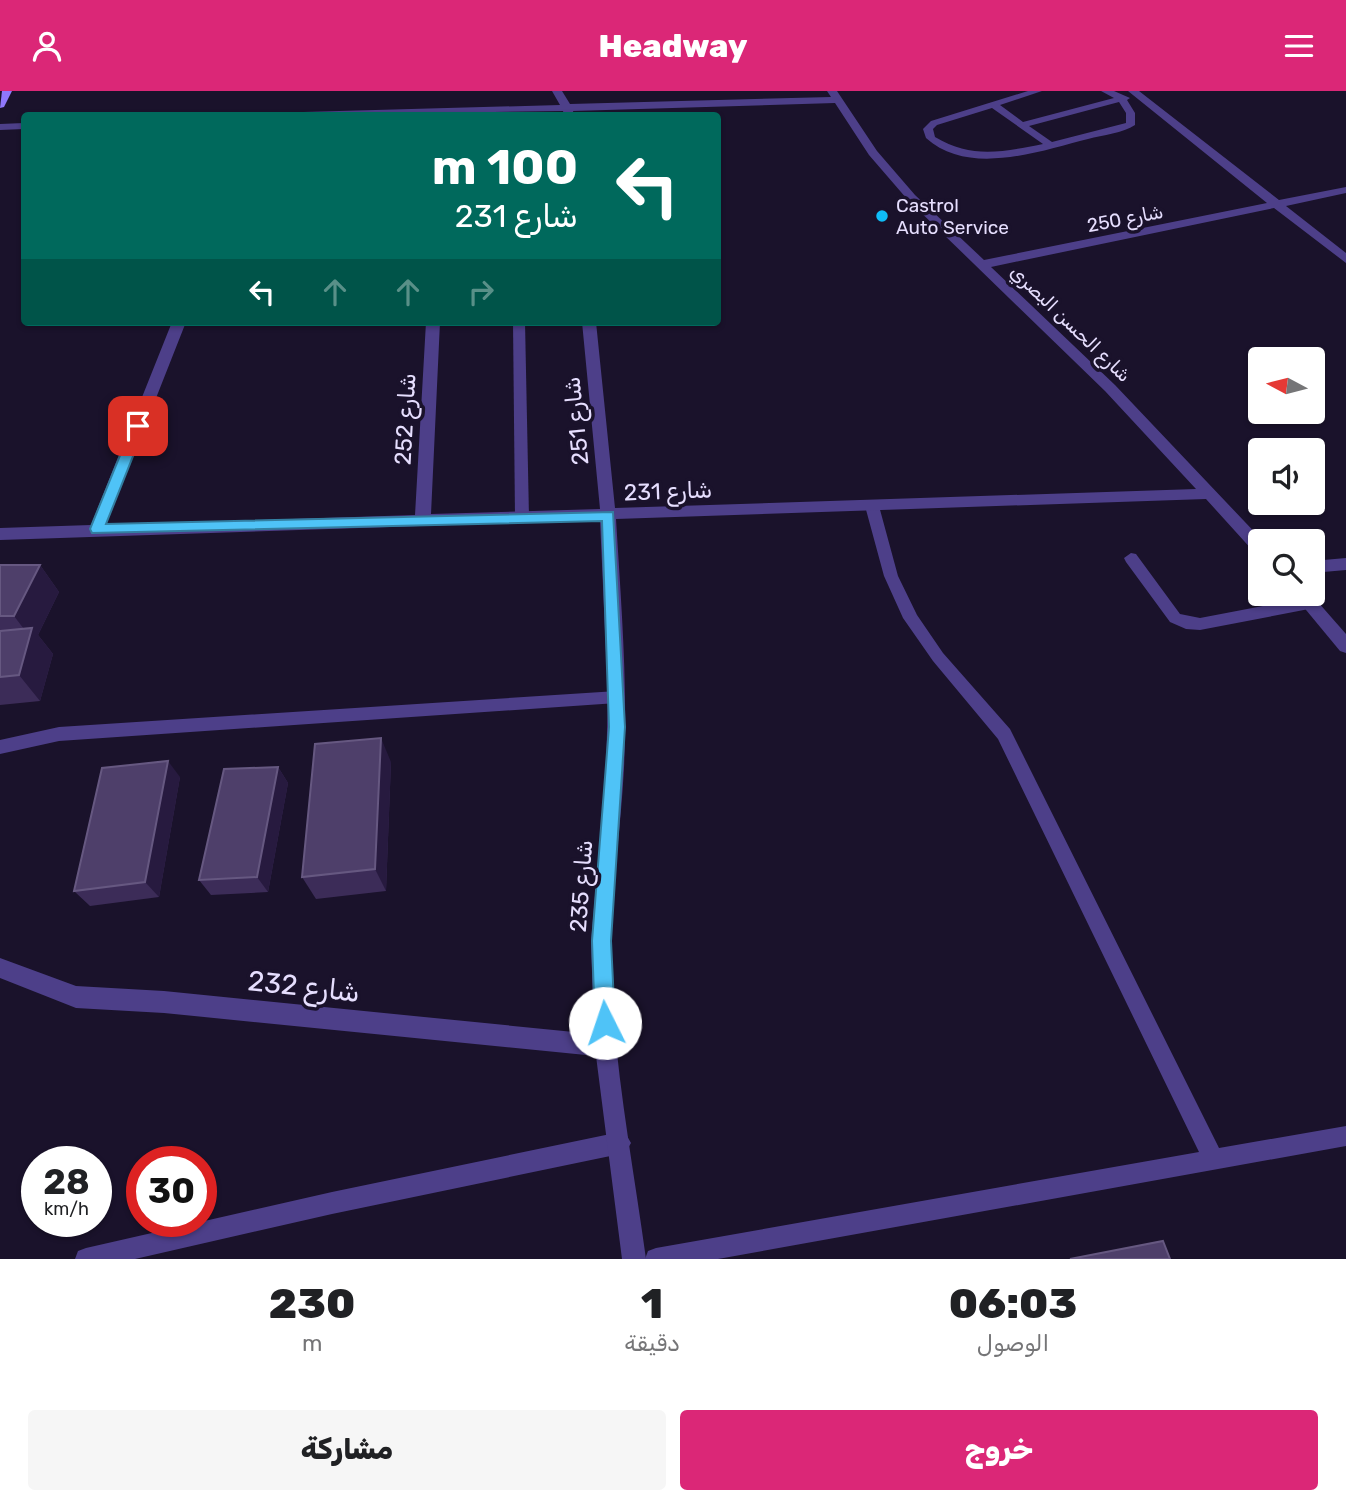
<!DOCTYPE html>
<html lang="ar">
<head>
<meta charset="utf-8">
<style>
	:root { --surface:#fff; --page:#f6f6f6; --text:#202124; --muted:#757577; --accent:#db2777 }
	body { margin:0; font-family:Rubik,Cairo,sans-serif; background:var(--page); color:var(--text); direction:rtl; height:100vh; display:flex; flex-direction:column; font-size:26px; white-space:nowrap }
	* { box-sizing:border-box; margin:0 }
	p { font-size:23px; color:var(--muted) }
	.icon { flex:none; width:38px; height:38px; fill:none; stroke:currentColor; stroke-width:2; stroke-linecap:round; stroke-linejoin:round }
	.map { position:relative; height:1168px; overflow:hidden; direction:ltr }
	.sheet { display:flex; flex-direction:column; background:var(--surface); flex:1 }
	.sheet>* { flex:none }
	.top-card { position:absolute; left:21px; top:21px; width:700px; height:214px; border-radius:7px; box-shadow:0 2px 5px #0004; direction:rtl; background:#00695c; color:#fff; overflow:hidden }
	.needle { width:46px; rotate:277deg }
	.tools { position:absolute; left:1248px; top:256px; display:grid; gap:14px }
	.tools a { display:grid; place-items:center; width:77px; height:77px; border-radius:7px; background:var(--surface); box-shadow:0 2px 5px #0004; font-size:35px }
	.speed { position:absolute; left:21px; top:1055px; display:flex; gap:14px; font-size:35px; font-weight:700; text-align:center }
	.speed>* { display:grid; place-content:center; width:91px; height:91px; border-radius:50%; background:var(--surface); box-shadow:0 2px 5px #0004; line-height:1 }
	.speed small { font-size:18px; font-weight:400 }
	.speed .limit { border:10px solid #d22; background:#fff; color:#111 }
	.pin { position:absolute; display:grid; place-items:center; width:60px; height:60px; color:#fff; margin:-30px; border-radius:14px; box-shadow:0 4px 10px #0006 }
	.me { position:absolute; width:77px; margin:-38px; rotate:356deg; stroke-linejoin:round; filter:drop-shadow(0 0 5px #0008) }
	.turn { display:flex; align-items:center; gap:24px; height:147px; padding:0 28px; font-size:32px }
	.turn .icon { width:91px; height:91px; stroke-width:2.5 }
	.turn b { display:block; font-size:49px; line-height:60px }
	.lanes { display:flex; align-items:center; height:66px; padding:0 28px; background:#0003; justify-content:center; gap:35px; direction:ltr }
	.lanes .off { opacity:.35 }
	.eta { display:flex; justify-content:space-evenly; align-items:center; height:119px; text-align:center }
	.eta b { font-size:42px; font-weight:800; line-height:49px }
	.primary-button { display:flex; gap:14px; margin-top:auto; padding:14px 28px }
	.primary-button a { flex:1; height:80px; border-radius:7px; background:var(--accent); color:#fff; font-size:28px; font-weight:800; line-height:80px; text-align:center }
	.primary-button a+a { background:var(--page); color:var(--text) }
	header { display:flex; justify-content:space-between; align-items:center; height:91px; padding:0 28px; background:var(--accent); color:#fff; font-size:32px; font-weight:800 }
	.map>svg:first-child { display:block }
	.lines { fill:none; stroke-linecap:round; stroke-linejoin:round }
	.lane { fill:#4d3f89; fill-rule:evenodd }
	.street { fill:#4d3f89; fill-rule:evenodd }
	.secondary { fill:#8f77fb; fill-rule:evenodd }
	.wall { fill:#3c2c58 }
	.shaded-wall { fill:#271a3f }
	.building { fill:#4e3f6a; stroke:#665881; stroke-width:2 }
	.route { fill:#4fc3f7; stroke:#337fa1; stroke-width:2 }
	.poi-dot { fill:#0fbdf8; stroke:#1a122b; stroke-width:2.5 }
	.labels { text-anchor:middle; stroke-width:7; stroke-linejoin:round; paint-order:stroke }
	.far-poi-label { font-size:19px; fill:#e6defe; stroke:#1a122b; text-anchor:start }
	.far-street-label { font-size:19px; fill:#e6defe; stroke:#1a122b }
	.street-label { font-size:23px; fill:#e6defe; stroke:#1a122b }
	.near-street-label { font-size:28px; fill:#e6defe; stroke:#1a122b }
</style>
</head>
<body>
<header><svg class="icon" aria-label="menu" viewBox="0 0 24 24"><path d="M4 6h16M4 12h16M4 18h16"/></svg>Headway<svg class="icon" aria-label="person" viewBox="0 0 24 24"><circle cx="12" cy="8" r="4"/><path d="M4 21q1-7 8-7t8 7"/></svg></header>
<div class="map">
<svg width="1346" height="1168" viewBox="0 0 1346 1168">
	<rect width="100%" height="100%" fill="#1a122b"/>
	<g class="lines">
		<g class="lane">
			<path d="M1028 0H1042L1000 14 1023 31 1114 7 1101 0H1114L1130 7 1127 9 1135 22V34C1123 42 1103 44 1088 48 1040 60 969 86 926 47L923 38 931 30ZM1119 11 1126 22V32L1052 51 1029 35ZM992 17 1043 53C1002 61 972 68 935 46L933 38 937 34Z"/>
			<path d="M513 231H525L529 426 522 431 515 426Z"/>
			<path d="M872 410 879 415 898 485 917 524 943 562 1010 638 1219 1057 1346 1035V1055L718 1168H645L648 1160 656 1157 1199 1061 998 648 933 570 903 527 884 485 865 415Z"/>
			<path d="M1131 462 1136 463 1180 523 1200 527 1309 506 1316 512 1309 518 1200 539 1186 538 1170 531 1126 471 1124 467Z"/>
			<path d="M617 600 623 601 625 606 623 611 617 612 59 650 0 663V649L59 636Z"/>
			<path d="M620 1041 627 1045 631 1052 627 1059 620 1063 332 1123 135 1168H75L78 1160 86 1157 332 1101Z"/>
		</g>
		<g class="street">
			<path d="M552 0H562L570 13 831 6 827 0H837L877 60 915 104 984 169 1267 112 1128 0H1139L1279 109 1346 96V102L1286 115 1346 162V172L1274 117 991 176 1115 294 1263 450H1260V463L1254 461 1206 408 616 428C621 511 628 594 624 677 621 735 612 794 611 852 610 957 632 1064 646 1168H622L596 965 164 922 76 917 0 887V867L76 895 164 900 594 943 591 851 606 677 608 606 600 429 0 449V437L91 434 172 231H186L106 434 415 424 426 231H440L431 423 600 418 582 231H596L615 417 1196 398 1105 300 907 108 869 64 835 12 573 20 574 24H564L563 20 298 24 303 21 560 14Z"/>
			<path d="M24 32V38L0 39V33Z"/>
			<path d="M1346 467V479L1312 482V470Z"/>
			<path d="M1292 502H1310L1346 543V562L1340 560Z"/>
		</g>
		<path class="secondary" d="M2 0H12L4 16 0 17Z"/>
	</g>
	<g class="wall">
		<path d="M0 474H40L59 501 38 544 53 563 40 610 0 614Z"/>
		<path d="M391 671 386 800 316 808 302 786Z"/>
		<path d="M278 676 288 692 268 801 211 804 199 789Z"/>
		<path d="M180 686 159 806 90 815 74 800Z"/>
	</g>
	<g class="shaded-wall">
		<path d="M40 474 59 501 38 544 53 563 40 610 19 584 30 546 14 525Z"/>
		<path d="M381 647 391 671 386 800 375 778Z"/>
		<path d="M168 670 180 686 159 806 145 791Z"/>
		<path d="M278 676 288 692 268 801 257 786Z"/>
	</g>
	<g class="building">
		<path d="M0 474H40L14 525H0Z"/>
		<path d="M32 537 19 584 0 586V540Z"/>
		<path d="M381 647 375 778 302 786 315 653Z"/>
		<path d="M168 670 145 791 74 800 102 677Z"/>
		<path d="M278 676 257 786 199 789 224 678Z"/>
		<path d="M1163 1150 1170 1168H1070Z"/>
	</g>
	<path class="route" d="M138 330 145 335 106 433 613 421 625 636 611 850 615 932 612 939 605 942 598 939 595 932 592 850 609 636 602 430 92 442 90 438 132 335Z"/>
	<circle class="poi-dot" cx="882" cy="125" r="7"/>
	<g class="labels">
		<g class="far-poi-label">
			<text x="896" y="121">Castrol<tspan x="896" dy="22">Auto Service</tspan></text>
		</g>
		<g class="far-street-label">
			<text transform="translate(1125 127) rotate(-11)" y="7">شارع 250</text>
			<text transform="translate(1071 232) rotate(44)" y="7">شارع الحسن البصري</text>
		</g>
		<g class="street-label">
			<text transform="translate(405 328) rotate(-87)" y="8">شارع 252</text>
			<text transform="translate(576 330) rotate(-96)" y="8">شارع 251</text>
			<text transform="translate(668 400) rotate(-2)" y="8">شارع 231</text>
			<text transform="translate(581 795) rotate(-86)" y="8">شارع 235</text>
		</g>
		<g class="near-street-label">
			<text transform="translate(304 895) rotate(6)" y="10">شارع 232</text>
		</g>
	</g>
</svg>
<div class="tools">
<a><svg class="needle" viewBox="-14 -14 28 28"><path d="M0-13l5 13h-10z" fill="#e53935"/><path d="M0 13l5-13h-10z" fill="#757577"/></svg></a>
<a><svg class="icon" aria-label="sound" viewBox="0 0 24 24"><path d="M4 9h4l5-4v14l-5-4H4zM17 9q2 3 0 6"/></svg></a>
<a><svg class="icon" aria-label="search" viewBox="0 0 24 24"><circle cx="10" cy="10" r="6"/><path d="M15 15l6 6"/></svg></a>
</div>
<div class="speed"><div>28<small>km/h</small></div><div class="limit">30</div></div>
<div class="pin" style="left:138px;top:335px;background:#d93025"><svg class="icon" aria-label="arrive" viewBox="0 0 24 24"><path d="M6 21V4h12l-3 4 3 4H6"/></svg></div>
<svg class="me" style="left:605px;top:932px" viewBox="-20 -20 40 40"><circle r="19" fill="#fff"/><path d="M0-13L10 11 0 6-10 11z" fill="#4fc3f7"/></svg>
<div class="top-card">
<div class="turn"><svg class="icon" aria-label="left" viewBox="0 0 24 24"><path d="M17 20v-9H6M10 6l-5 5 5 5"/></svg><div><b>100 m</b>شارع 231</div></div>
<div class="lanes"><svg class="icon" aria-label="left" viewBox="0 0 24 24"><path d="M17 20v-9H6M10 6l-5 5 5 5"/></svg><svg class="icon off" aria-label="ahead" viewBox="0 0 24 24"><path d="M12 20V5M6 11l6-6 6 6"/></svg><svg class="icon off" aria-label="ahead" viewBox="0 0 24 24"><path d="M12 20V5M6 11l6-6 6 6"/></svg><svg class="icon off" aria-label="right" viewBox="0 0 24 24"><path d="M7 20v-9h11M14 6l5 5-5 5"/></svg></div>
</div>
</div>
<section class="sheet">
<div class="eta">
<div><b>06:03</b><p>الوصول</p></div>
<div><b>1</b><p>دقيقة</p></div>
<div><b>230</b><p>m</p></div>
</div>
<div class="primary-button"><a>خروج</a><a>مشاركة</a></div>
</section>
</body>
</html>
